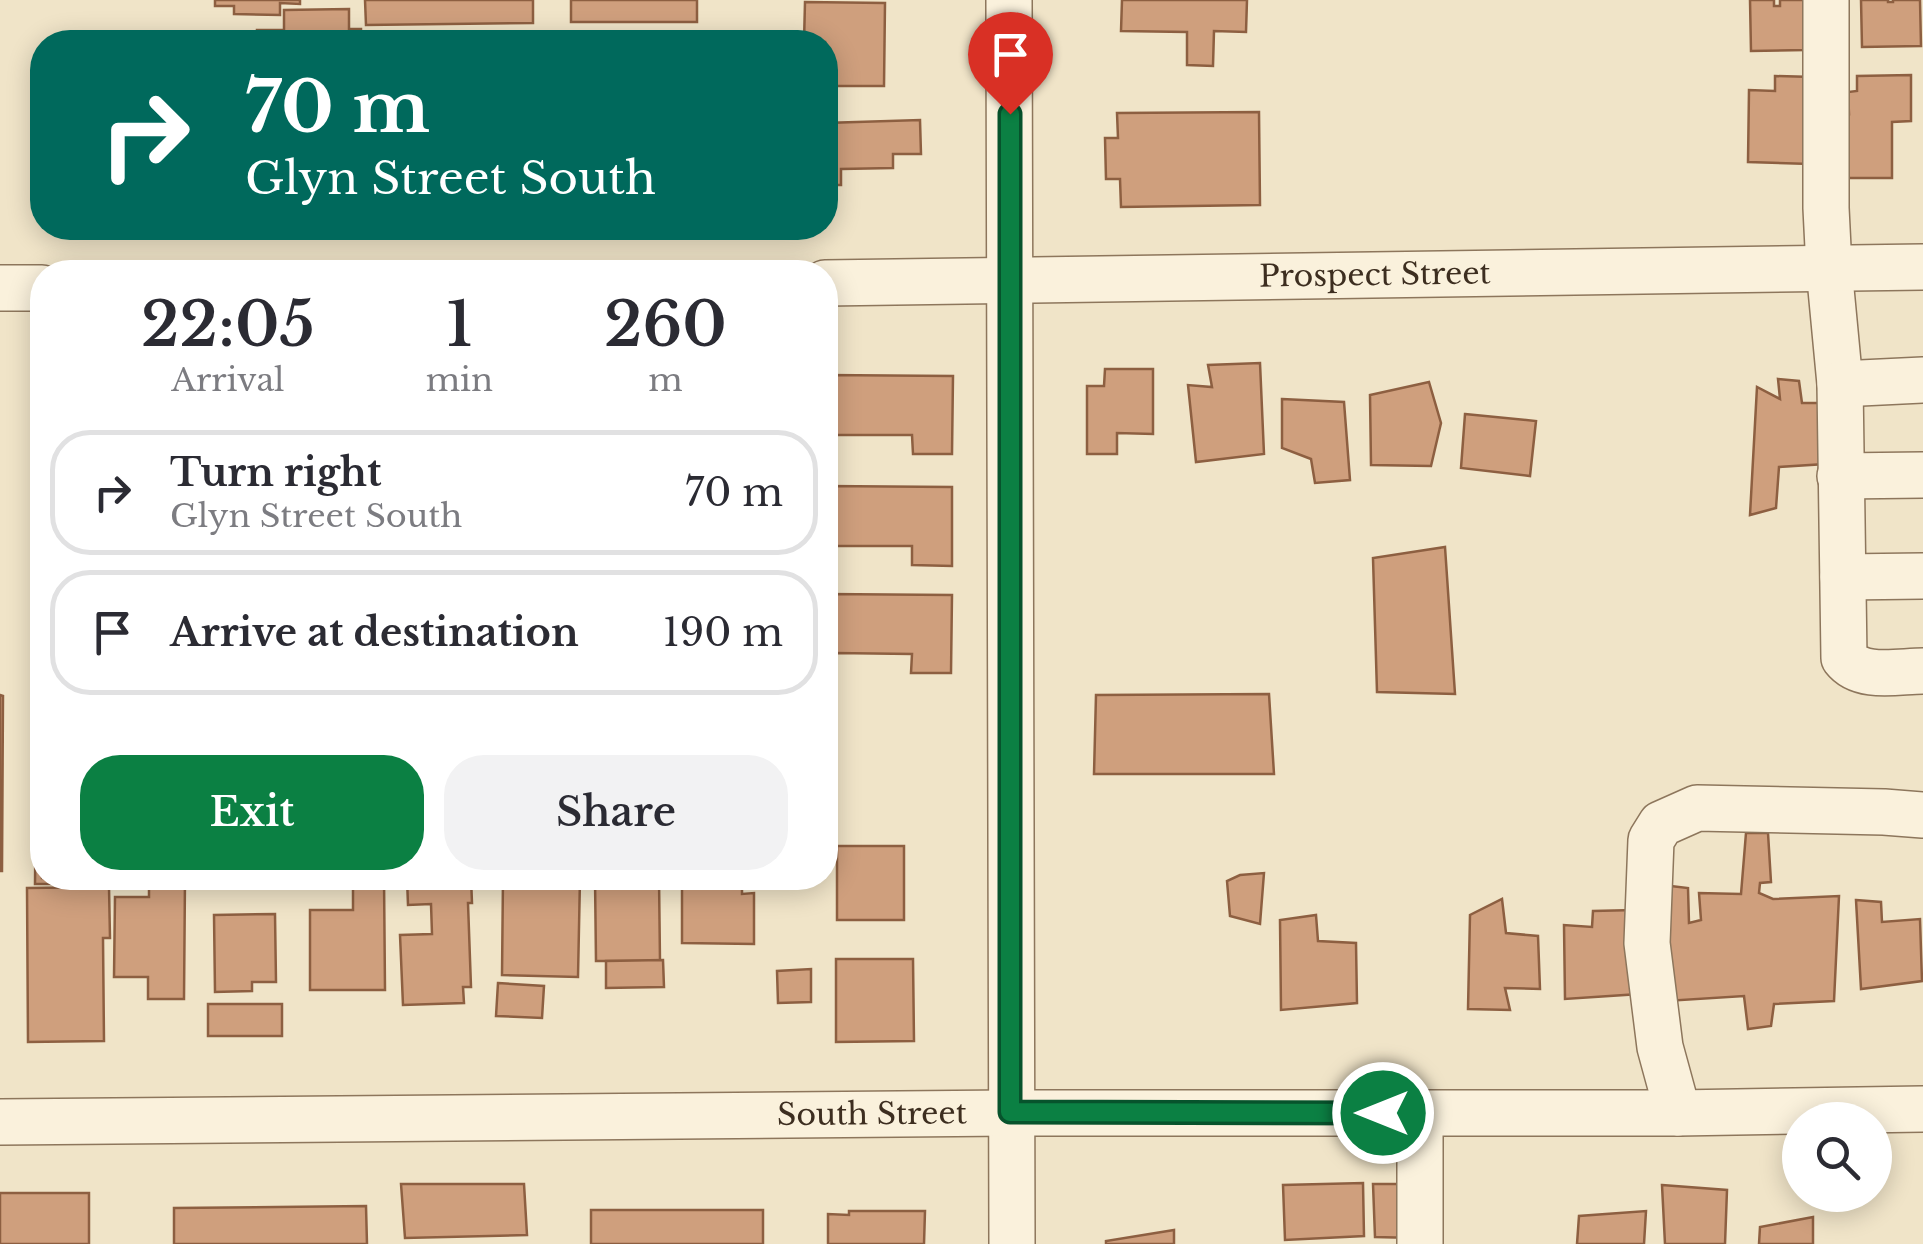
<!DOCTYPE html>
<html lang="en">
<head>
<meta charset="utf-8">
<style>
	:root { --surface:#fff; --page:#f2f2f3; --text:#2b2b33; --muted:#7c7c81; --line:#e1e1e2; --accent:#0b8043 }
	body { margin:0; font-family:"Libre Baskerville",serif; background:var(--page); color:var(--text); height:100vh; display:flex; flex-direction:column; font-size:38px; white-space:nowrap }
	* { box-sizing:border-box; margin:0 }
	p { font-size:32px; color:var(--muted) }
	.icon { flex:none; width:55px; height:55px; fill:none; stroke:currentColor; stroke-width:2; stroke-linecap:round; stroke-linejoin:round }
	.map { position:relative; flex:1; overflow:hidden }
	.details { position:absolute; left:30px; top:260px; width:808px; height:630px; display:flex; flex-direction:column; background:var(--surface); border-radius:40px; box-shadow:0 5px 25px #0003 }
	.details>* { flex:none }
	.banner { position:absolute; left:30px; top:30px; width:808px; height:210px; border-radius:40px; box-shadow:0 5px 25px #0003; background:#00695c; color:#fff; overflow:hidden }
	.buttons { position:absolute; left:1782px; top:1102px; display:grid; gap:20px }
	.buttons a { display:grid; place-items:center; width:110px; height:110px; border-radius:50%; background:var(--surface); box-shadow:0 5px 25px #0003; font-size:50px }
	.pin { position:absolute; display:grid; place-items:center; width:85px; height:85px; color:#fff; margin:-102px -42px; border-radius:50% 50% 50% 0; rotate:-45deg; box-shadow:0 0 10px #0007 }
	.pin .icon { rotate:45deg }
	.me { position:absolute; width:110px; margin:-55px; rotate:270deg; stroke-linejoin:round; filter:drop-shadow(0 0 8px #0008) }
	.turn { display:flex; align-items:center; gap:35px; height:210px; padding:0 50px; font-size:45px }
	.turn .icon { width:130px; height:130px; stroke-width:2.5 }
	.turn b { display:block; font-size:70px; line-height:85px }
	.eta { display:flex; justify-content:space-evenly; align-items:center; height:170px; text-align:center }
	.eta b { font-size:60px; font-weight:600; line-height:70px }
	.primary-button { display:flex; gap:20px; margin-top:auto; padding:20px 50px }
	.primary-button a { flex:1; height:115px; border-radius:40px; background:var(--accent); color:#fff; font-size:40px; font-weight:600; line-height:115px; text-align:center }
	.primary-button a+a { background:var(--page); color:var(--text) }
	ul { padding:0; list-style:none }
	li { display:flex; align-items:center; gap:30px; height:125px; margin:0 20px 15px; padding:0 30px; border:5px solid var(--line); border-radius:40px }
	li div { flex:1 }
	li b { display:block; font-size:38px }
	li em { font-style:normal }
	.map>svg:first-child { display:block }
	.building { fill:#cf9f7d; stroke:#8d5f41; stroke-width:2.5 }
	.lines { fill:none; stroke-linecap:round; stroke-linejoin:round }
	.minor-casing { stroke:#8d765c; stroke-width:48 }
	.minor { stroke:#faf1dc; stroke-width:45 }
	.route-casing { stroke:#07532c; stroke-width:25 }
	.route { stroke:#0b8043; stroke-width:18 }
	.labels { text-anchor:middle; stroke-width:8; stroke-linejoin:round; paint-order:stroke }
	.street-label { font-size:30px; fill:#3d2e20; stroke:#f7eed8 }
</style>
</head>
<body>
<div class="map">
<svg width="1923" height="1244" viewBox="0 0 1923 1244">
	<rect width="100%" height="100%" fill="#f0e4c8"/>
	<g class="building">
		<path d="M215 0H300V4L280 3V15L234 14V6H215Z"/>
		<path d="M365 0H533V23L366 25Z"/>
		<rect x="571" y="0" width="126" height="22"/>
		<path d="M1122 0H1247L1246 32 1214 31 1213 66 1187 65V32L1121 31Z"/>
		<path d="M1750 0H1774V6H1780V0H1805V50L1751 51Z"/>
		<path d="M1861 0H1888V2H1893V0H1920L1921 46 1862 47Z"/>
		<path d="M805 2 885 3 884 86H829V51H825V42H804Z"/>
		<path d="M349 9V29H361V42H257V30H284V10Z"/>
		<path d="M1911 75V121L1892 122V178H1840L1839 113 1849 114 1848 92 1857 91V76Z"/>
		<path d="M1775 76 1813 77 1810 164 1748 162 1749 90 1775 91Z"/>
		<path d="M1259 112 1260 205 1121 207 1120 179H1106L1105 138H1118L1117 113Z"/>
		<path d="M920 120 921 154H893V168L841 169V185H825V123Z"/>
		<path d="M1260 363 1264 454 1196 462 1188 385 1212 387 1208 365Z"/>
		<path d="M1105 369H1153V434L1117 433V454H1087V386H1104Z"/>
		<path d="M825 375 953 376 952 454H913L912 435H836V455H825Z"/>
		<path d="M1778 379 1799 381 1802 403H1827L1825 464 1779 467 1776 508 1750 515 1757 387 1780 399Z"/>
		<path d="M1429 382 1441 423 1431 466 1371 465 1370 395Z"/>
		<path d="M1282 399 1344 402 1350 480 1315 483 1311 459 1282 448Z"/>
		<path d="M1465 414 1536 421 1530 476 1461 468Z"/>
		<path d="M825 486 952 487V566L912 565V546H836V567H825Z"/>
		<path d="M1445 547 1455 694 1377 692 1373 558Z"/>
		<path d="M825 594 952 595 951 673H911L912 654 835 653V674H825Z"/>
		<path d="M1269 694 1274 774H1094L1096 695Z"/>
		<path d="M0 695 3 696 2 871H0Z"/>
		<path d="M36 784H42V878H78V884H35Z"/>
		<path d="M1746 833H1768L1771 882 1760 883 1759 893 1773 899 1839 896 1834 1001 1774 1004 1771 1026 1748 1029 1744 996 1666 1001 1662 885 1688 888 1689 923 1701 920 1699 893 1741 894Z"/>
		<rect x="837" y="846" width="67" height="74"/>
		<path d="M1264 873 1260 924 1230 916 1227 881 1240 875Z"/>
		<path d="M149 878H185L184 999H148V977H114L115 897H149Z"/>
		<path d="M353 878H384L385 990H310V910H353Z"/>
		<path d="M407 878H471L472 903H468L471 987H463L464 1003 403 1005 400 935 432 934 431 904 408 905Z"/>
		<path d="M503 878H580L578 977 502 975Z"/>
		<path d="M595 878H659L660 961H596Z"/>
		<path d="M682 878H742V894L754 893V944L682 943Z"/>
		<path d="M109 887 110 938H103L104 1041 28 1042 27 888Z"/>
		<path d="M1502 899 1506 933 1538 936 1540 989 1505 988 1510 1010 1468 1009 1470 915Z"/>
		<path d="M1856 900 1881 902 1882 922 1920 919 1922 981 1861 989Z"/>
		<path d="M1635 910 1639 994 1565 999 1564 925 1592 927 1593 911Z"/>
		<path d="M275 914 276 982H252V991L215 992 214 915Z"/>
		<path d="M1316 915 1318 941 1356 943 1357 1003 1281 1010 1280 920Z"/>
		<path d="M836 959H913L914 1041 836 1042Z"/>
		<path d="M663 960 664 987 606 988V961Z"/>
		<path d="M811 969V1002L778 1003 777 971Z"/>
		<path d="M498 983 544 986 542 1018 496 1016Z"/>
		<rect x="208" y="1004" width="74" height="32"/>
		<path d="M1363 1183 1364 1236 1285 1240 1283 1185Z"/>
		<path d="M401 1184H524L527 1235 405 1238Z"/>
		<path d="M1373 1184H1414L1415 1238 1375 1237Z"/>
		<path d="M1662 1185 1727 1190 1725 1244H1665Z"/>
		<rect x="0" y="1193" width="89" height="51"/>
		<path d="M366 1206 367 1244H174V1208Z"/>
		<rect x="591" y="1210" width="172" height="34"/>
		<path d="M849 1211H925L924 1244H828V1214L849 1215Z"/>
		<path d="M1646 1211 1644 1244H1577L1579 1216Z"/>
		<path d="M1813 1217V1244H1759L1760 1227Z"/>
		<path d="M1174 1230V1244H1106V1241Z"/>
	</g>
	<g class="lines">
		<defs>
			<g id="minor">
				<path d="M1009 0 1012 1244"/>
				<path d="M1826 0V208L1829 268 1840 384 1844 658C1861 680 1898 671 1923 671"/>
				<path id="s1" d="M825 283 1923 267"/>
				<path d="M0 288H42"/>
				<path d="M1840 384 1923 380"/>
				<path d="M1840 476 1923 475"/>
				<path d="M1843 577 1923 576"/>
				<path d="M1678 1113 1660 1047 1647 943 1651 840 1661 824 1697 808 1884 812 1923 815"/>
				<path id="s2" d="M0 1122 1010 1113H1678L1923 1109"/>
				<path d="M1420 1244V1113"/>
			</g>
		</defs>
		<use href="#minor" class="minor-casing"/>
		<use href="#minor" class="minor"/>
	</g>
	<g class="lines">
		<defs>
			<path id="route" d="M1010 114V1112L1383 1113"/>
		</defs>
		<use href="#route" class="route-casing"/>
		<use href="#route" class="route"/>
	</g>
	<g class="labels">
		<g class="street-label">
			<text dy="10" stroke="none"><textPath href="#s1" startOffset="550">Prospect Street</textPath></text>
			<text dy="10" stroke="none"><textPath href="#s2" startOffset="872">South Street</textPath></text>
		</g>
	</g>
</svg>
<div class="buttons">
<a><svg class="icon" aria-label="search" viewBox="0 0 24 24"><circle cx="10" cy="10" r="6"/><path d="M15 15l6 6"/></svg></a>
</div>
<div class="pin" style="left:1010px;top:114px;background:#d93025"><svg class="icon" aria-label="arrive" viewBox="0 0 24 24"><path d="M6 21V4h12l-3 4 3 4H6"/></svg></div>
<svg class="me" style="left:1383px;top:1113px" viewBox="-20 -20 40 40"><circle r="17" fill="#0b8043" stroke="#fff" stroke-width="3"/><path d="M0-11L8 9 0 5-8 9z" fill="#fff"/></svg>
<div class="banner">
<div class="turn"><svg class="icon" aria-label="right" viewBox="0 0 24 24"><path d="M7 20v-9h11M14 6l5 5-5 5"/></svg><div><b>70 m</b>Glyn Street South</div></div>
</div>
<section class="details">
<div class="eta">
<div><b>22:05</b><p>Arrival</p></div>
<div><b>1</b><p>min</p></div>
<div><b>260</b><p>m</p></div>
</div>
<ul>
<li><svg class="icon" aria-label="right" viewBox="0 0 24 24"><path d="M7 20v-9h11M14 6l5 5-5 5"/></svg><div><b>Turn right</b><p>Glyn Street South</p></div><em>70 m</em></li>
<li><svg class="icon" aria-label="arrive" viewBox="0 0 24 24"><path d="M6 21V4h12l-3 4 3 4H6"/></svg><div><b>Arrive at destination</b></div><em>190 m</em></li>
</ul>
<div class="primary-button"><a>Exit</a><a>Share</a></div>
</section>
</div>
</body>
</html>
